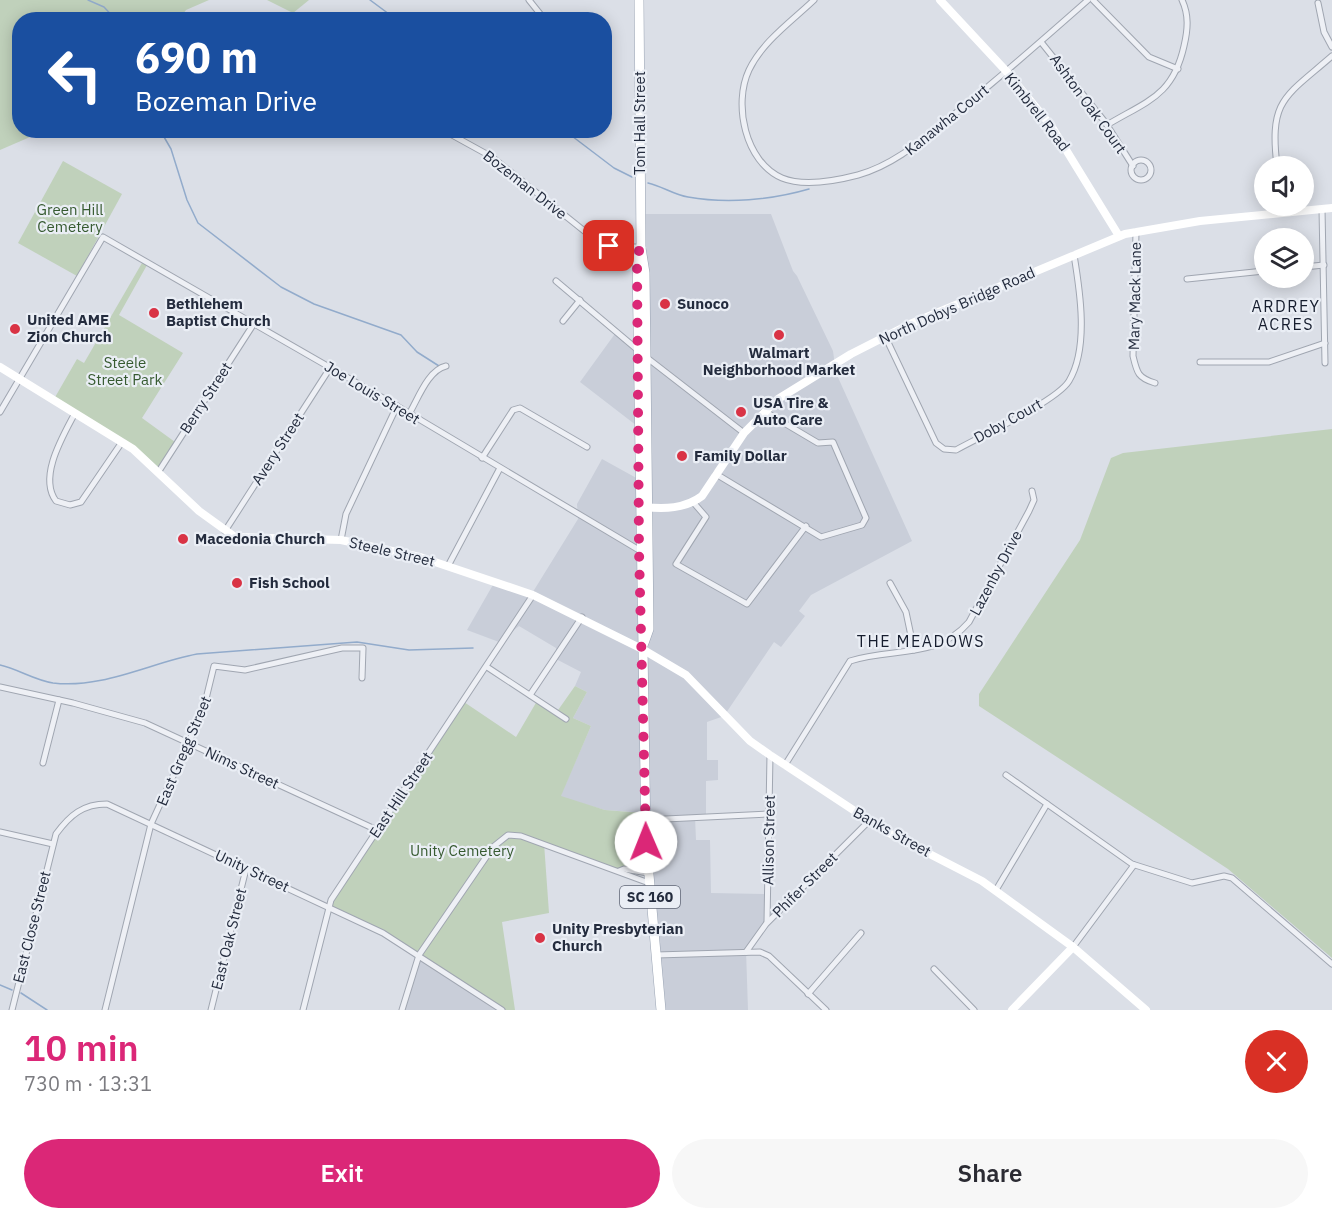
<!DOCTYPE html>
<html lang="en">
<head>
<meta charset="utf-8">
<style>
	:root { --surface:#fff; --page:#f7f7f7; --text:#2b2b33; --muted:#7c7c81; --accent:#db2777 }
	body { margin:0; font-family:"IBM Plex Sans",sans-serif; background:var(--page); color:var(--text); height:100vh; display:flex; flex-direction:column; font-size:22px; white-space:nowrap }
	* { box-sizing:border-box; margin:0 }
	p { font-size:20px; color:var(--muted) }
	.icon { flex:none; width:33px; height:33px; fill:none; stroke:currentColor; stroke-width:2; stroke-linecap:round; stroke-linejoin:round }
	.map { position:relative; height:1010px; overflow:hidden }
	.sheet { display:flex; flex-direction:column; background:var(--surface); flex:1 }
	.sheet>* { flex:none }
	.top-card { position:absolute; left:12px; top:12px; width:600px; height:126px; border-radius:24px; box-shadow:0 3px 15px #0003; background:#1a4fa0; color:#fff; overflow:hidden }
	.controls { position:absolute; left:1254px; top:156px; display:grid; gap:12px }
	.controls a { display:grid; place-items:center; width:60px; height:60px; border-radius:50%; background:var(--surface); box-shadow:0 3px 15px #0003; font-size:30px }
	.pin { position:absolute; display:grid; place-items:center; width:51px; height:51px; color:#fff; margin:-26px; border-radius:12px; box-shadow:0 3px 9px #0006 }
	.me { position:absolute; width:66px; margin:-33px; rotate:359deg; stroke-linejoin:round; filter:drop-shadow(0 0 4px #0008) }
	.turn { display:flex; align-items:center; gap:21px; height:126px; padding:0 24px; font-size:27px }
	.turn .icon { width:78px; height:78px; stroke-width:2.5 }
	.turn b { display:block; font-size:42px; line-height:51px }
	.round { display:grid; place-items:center; flex:none; width:63px; height:63px; border-radius:32px; background:var(--page) }
	.headline { display:flex; align-items:center; justify-content:space-between; height:102px; padding:0 24px }
	h1 { font-size:36px; font-weight:600; line-height:45px; color:var(--accent) }
	.action { display:flex; gap:12px; margin-top:auto; padding:12px 24px }
	.action a { flex:1; height:69px; border-radius:36px; background:var(--accent); color:#fff; font-size:24px; font-weight:600; line-height:69px; text-align:center }
	.action a+a { background:var(--page); color:var(--text) }
	.map>svg:first-child { display:block }
	.built { fill:#c9ced9 }
	.green { fill:#c0d1bb }
	.lines { fill:none; stroke-linecap:round; stroke-linejoin:round }
	.stream { stroke:#92abcb; stroke-width:1.5 }
	.street-casing { stroke:#a0a6b1; stroke-width:7 }
	.primary-casing { stroke:#99a3b3; stroke-width:10 }
	.street { stroke:#eef0f5; stroke-width:5 }
	.secondary { stroke:#fff; stroke-width:8 }
	.primary { stroke:#fff; stroke-width:9 }
	.route { stroke:#db2777; stroke-width:10; stroke-dasharray:0 18 }
	.poi-dot { fill:#d93345; stroke:#eaeef5; stroke-width:2 }
	.labels { text-anchor:middle; stroke-width:4.5; stroke-linejoin:round; paint-order:stroke }
	.shield { fill:#eaeef5; stroke:#5f6675; stroke-width:1.5 }
	.shield-label { font-size:14px; font-weight:bold; fill:#242c3e }
	.street-label { font-size:15px; fill:#242c3e; stroke:#eaeef5 }
	.park-label { font-size:15px; fill:#365a30; stroke:#eaeef5 }
	.poi-label { font-size:15px; font-weight:bold; fill:#242c3e; stroke:#eaeef5; text-anchor:start }
	.neighbourhood-label { font-size:16px; letter-spacing:1.5px; fill:#161d2e; stroke:#eaeef5 }
</style>
</head>
<body>
<div class="map">
<svg width="1332" height="1010" viewBox="0 0 1332 1010">
	<rect width="100%" height="100%" fill="#dbdfe7"/>
	<g class="built">
		<path d="M641 214H771L793 271 797 276 833 351 836 373 912 541 811 595 799 611 805 616 781 647 774 642 724 716 707 722V760H718V780L706 781V816L695 817 696 840H710L711 893 767 894V920L746 950 748 1010H662L647 813 605 810 560 797 591 726 573 718 587 692 575 686 581 672 556 659V648L519 626 499 642 467 630 494 583 531 595 578 519 577 504 602 459 640 480 641 429 580 382 617 331 639 349Z"/>
		<path d="M420 954 497 1006 505 1010H403Z"/>
	</g>
	<g class="green">
		<path d="M0 0H209L186 10 179 19 20 20V130L44 131 0 150Z"/>
		<path d="M267 0H309L293 13Z"/>
		<path d="M63 161 122 194 77 276 18 243Z"/>
		<path d="M142 263 147 265 119 315 183 353 142 418 175 442 158 467 140 451 54 399 77 359 84 363Z"/>
		<path d="M1332 429V958L1228 869 979 706V694L1080 540 1111 458 1123 453Z"/>
		<path d="M575 686 587 692 573 718 591 726 561 796 605 810 643 813 646 872 619 870 544 843 549 913 502 922 515 1010H505L419 953 330 906 464 702 516 737 537 701 556 713Z"/>
	</g>
	<g class="lines">
		<g class="stream">
			<path d="M88 0 104 7 116 20"/>
			<path d="M370 0 397 20"/>
			<path d="M160 130 171 149 187 200 198 223 281 287 314 304 401 335 417 352 439 366"/>
			<path d="M564 130 614 168 632 177"/>
			<path d="M648 183C662 186 674 195 688 197 727 204 771 200 809 189"/>
			<path d="M0 665C18 669 34 680 53 683 102 689 150 663 197 654L357 642 409 650 473 648"/>
			<path d="M0 985 12 990"/>
			<path d="M21 993 47 1010"/>
		</g>
		<defs>
			<g id="street">
				<path d="M529 0 545 20"/>
				<path d="M814 0C792 21 762 42 749 70 733 104 745 162 782 178 804 187 835 181 858 175 897 164 925 137 957 112 1002 76 1045 38 1088 0"/>
				<path d="M1093 0 1149 57 1178 69"/>
				<path d="M1318 3 1324 32 1332 47"/>
				<path d="M1041 42 1105 122 1133 166"/>
				<path d="M1107 125C1147 101 1173 96 1184 46 1188 29 1189 15 1182 0"/>
				<path d="M443 130 492 157 598 242 621 247H641"/>
				<circle cx="1141" cy="170" r="10"/>
				<path d="M1277 166C1269 99 1285 97 1332 56"/>
				<path d="M1322 209 1325 363"/>
				<path d="M1136 232 1133 356C1137 373 1138 378 1155 383"/>
				<path d="M1304 267 1324 265"/>
				<path d="M1187 279 1264 271"/>
				<path d="M556 281 639 351"/>
				<path d="M563 321 580 300"/>
				<path d="M885 336 936 443 944 449 956 450C979 437 1057 401 1069 381 1089 348 1080 291 1074 255"/>
				<path d="M646 357 744 433"/>
				<path d="M1200 362H1269L1325 343"/>
				<path d="M0 412 103 237 397 406 639 550"/>
				<path d="M75 413C63 436 38 477 56 501L70 505 81 502 122 442"/>
				<path d="M409 414C418 399 428 370 446 366"/>
				<path d="M482 458 513 410 520 408 587 447"/>
				<path d="M159 471 253 325"/>
				<path d="M716 474 821 537 862 525 866 518 833 442 818 443 764 411"/>
				<path d="M693 502 706 517 676 564 747 604 806 526"/>
				<path d="M225 531 330 368"/>
				<path d="M341 540 346 514 397 406"/>
				<path d="M448 566 500 468"/>
				<path d="M890 583 906 612 914 650"/>
				<path d="M487 667 566 719"/>
				<path d="M0 687 73 703 145 723 377 830"/>
				<path d="M530 695 582 617"/>
				<path d="M43 763 59 700"/>
				<path d="M785 765 850 661C893 647 936 660 969 622L1029 511 1034 500 1032 491"/>
				<path d="M1006 775 1132 864 1192 883 1224 876 1232 878 1332 964"/>
				<path d="M645 820 769 814"/>
				<path d="M0 832 53 844"/>
				<path d="M619 871 624 869 648 873"/>
				<path d="M996 890 1047 804"/>
				<path d="M767 922 770 755"/>
				<path d="M1073 947 1134 865"/>
				<path d="M746 952 766 924 869 821"/>
				<path d="M656 955 760 952 769 956 826 1010"/>
				<path d="M934 969 974 1010"/>
				<path d="M808 994 861 933"/>
				<path d="M12 1010 56 834C70 815 83 804 107 804L383 933 502 1010"/>
				<path d="M105 1010 151 824 203 711 214 666 245 670 342 648H363L362 678"/>
				<path d="M211 1010 246 869"/>
				<path d="M303 1010 331 900 533 595"/>
				<path d="M402 1010 419 955 493 847 508 835 521 836 649 883"/>
			</g>
			<g id="primary">
				<path d="M639 0 641 247 637 261 646 841 661 1010"/>
				<path d="M641 248 645 273 649 629 644 643"/>
			</g>
		</defs>
		<use href="#street" class="street-casing"/>
		<use href="#primary" class="primary-casing"/>
		<use href="#street" class="street"/>
		<g class="secondary">
			<path d="M940 0 1007 72 1052 127 1119 236"/>
			<path d="M0 367 133 449 199 511 235 537 341 540 420 557 533 595 642 649 686 675 750 741 770 755 885 831 982 881 1073 947 1146 1010"/>
			<path d="M644 507C664 509 685 509 702 496L744 433 778 399 851 354 910 324 1125 234 1200 221 1332 208"/>
			<path d="M1012 1010 1073 947"/>
		</g>
		<use href="#primary" class="primary"/>
	</g>
	<g class="lines">
		<path class="route" d="M609 246H640L637 261 639 550 646 842"/>
	</g>
	<g class="poi-dot">
		<circle cx="665" cy="304" r="6"/>
		<circle cx="154" cy="313" r="6"/>
		<circle cx="15" cy="329" r="6"/>
		<circle cx="779" cy="335" r="6"/>
		<circle cx="741" cy="412" r="6"/>
		<circle cx="682" cy="456" r="6"/>
		<circle cx="183" cy="539" r="6"/>
		<circle cx="237" cy="583" r="6"/>
		<circle cx="540" cy="938" r="6"/>
	</g>
	<g class="labels">
		<rect class="shield" x="620" y="886" width="60" height="22" rx="4.5"/>
		<g class="shield-label">
			<text x="650" y="902">SC 160</text>
		</g>
		<g class="street-label">
			<text transform="translate(1088 104) rotate(54)" y="5">Ashton Oak Court</text>
			<text transform="translate(1037 112) rotate(52)" y="5">Kimbrell Road</text>
			<text transform="translate(947 120) rotate(-39)" y="5">Kanawha Court</text>
			<text transform="translate(640 123) rotate(-90)" y="5">Tom Hall Street</text>
			<text transform="translate(525 185) rotate(38)" y="5">Bozeman Drive</text>
			<text transform="translate(1135 296) rotate(-89)" y="5">Mary Mack Lane</text>
			<text transform="translate(957 306) rotate(-24)" y="5">North Dobys Bridge Road</text>
			<text transform="translate(372 393) rotate(31)" y="5">Joe Louis Street</text>
			<text transform="translate(206 398) rotate(-57)" y="5">Berry Street</text>
			<text transform="translate(1008 421) rotate(-29)" y="5">Doby Court</text>
			<text transform="translate(278 449) rotate(-57)" y="5">Avery Street</text>
			<text transform="translate(392 552) rotate(13)" y="5">Steele Street</text>
			<text transform="translate(996 573) rotate(-62)" y="5">Lazenby Drive</text>
			<text transform="translate(184 751) rotate(-67)" y="5">East Gregg Street</text>
			<text transform="translate(242 768) rotate(25)" y="5">Nims Street</text>
			<text transform="translate(401 795) rotate(-56)" y="5">East Hill Street</text>
			<text transform="translate(892 832) rotate(29)" y="5">Banks Street</text>
			<text transform="translate(769 840) rotate(-89)" y="5">Allison Street</text>
			<text transform="translate(252 871) rotate(25)" y="5">Unity Street</text>
			<text transform="translate(805 885) rotate(-45)" y="5">Phifer Street</text>
			<text transform="translate(32 927) rotate(-76)" y="5">East Close Street</text>
			<text transform="translate(229 939) rotate(-76)" y="5">East Oak Street</text>
		</g>
		<g class="park-label">
			<text x="70" y="215">Green Hill<tspan x="70" dy="17">Cemetery</tspan></text>
			<text x="125" y="368">Steele<tspan x="125" dy="17">Street Park</tspan></text>
			<text x="462" y="856">Unity Cemetery</text>
		</g>
		<g class="poi-label">
			<text x="166" y="309">Bethlehem<tspan x="166" dy="17">Baptist Church</tspan></text>
			<text x="677" y="309">Sunoco</text>
			<text x="27" y="325">United AME<tspan x="27" dy="17">Zion Church</tspan></text>
			<text x="779" y="358" text-anchor="middle">Walmart<tspan x="779" dy="17">Neighborhood Market</tspan></text>
			<text x="753" y="408">USA Tire &amp;<tspan x="753" dy="17">Auto Care</tspan></text>
			<text x="694" y="461">Family Dollar</text>
			<text x="195" y="544">Macedonia Church</text>
			<text x="249" y="588">Fish School</text>
			<text x="552" y="934">Unity Presbyterian<tspan x="552" dy="17">Church</tspan></text>
		</g>
		<g class="neighbourhood-label">
			<text x="1286" y="312">ARDREY<tspan x="1286" dy="18">ACRES</tspan></text>
			<text x="921" y="647">THE MEADOWS</text>
		</g>
	</g>
</svg>
<div class="controls">
<a><svg class="icon" aria-label="sound" viewBox="0 0 24 24"><path d="M4 9h4l5-4v14l-5-4H4zM17 9q2 3 0 6"/></svg></a>
<a><svg class="icon" aria-label="layers" viewBox="0 0 24 24"><path d="M12 4l9 5-9 5-9-5zM3 14l9 5 9-5"/></svg></a>
</div>
<div class="pin" style="left:609px;top:246px;background:#d93025"><svg class="icon" aria-label="arrive" viewBox="0 0 24 24"><path d="M6 21V4h12l-3 4 3 4H6"/></svg></div>
<svg class="me" style="left:646px;top:842px" viewBox="-20 -20 40 40"><circle r="19" fill="#fff"/><path d="M0-13L10 11 0 6-10 11z" fill="#db2777"/></svg>
<div class="top-card">
<div class="turn"><svg class="icon" aria-label="left" viewBox="0 0 24 24"><path d="M17 20v-9H6M10 6l-5 5 5 5"/></svg><div><b>690 m</b>Bozeman Drive</div></div>
</div>
</div>
<section class="sheet">
<div class="headline"><div><h1>10 min</h1><p>730 m · 13:31</p></div><a class="round" style="background:#d93025;color:#fff"><svg class="icon" aria-label="close" viewBox="0 0 24 24"><path d="M6 6l12 12M18 6L6 18"/></svg></a></div>
<div class="action"><a>Exit</a><a>Share</a></div>
</section>
</body>
</html>
